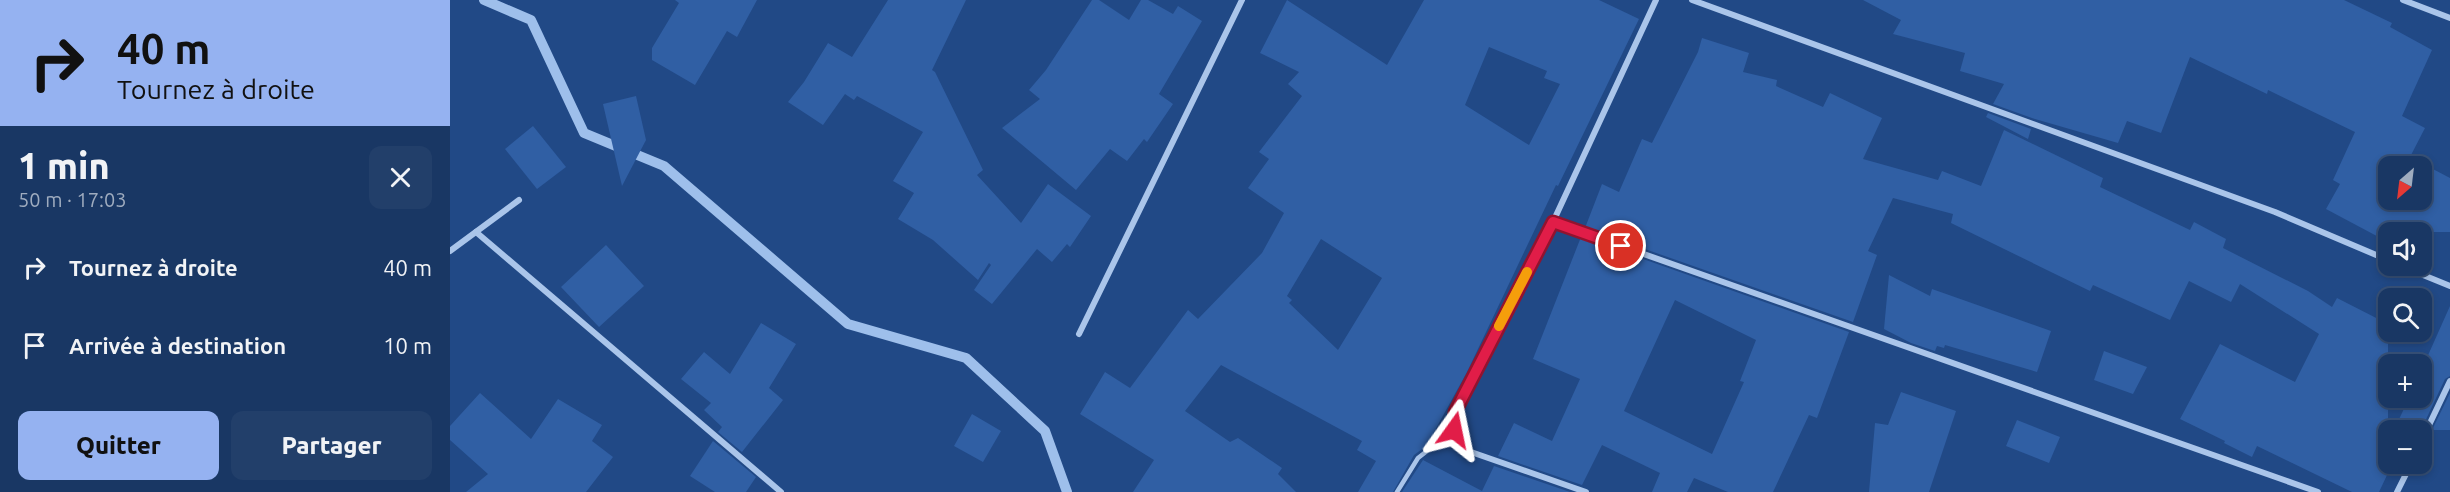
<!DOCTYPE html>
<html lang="fr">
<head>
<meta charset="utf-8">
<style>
	:root { --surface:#193764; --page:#223f6a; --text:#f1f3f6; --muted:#9facbf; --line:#375178; --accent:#95b2f1 }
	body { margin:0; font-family:Ubuntu,sans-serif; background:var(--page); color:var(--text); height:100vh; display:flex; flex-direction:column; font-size:22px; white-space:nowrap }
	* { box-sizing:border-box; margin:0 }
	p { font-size:20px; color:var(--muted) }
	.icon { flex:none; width:33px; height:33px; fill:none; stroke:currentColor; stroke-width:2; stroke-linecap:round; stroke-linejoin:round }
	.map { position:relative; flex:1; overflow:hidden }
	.details { display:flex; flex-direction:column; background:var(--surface); width:450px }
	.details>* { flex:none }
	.guide { background:#95b2f1; color:#111; overflow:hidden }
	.needle { width:39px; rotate:208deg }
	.tools { position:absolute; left:1928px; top:156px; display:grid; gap:12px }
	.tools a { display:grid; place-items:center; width:54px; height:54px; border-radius:12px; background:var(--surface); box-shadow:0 3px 9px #0003,0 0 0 2px var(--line); font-size:30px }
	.pin { position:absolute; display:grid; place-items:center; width:51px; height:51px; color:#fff; margin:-26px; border:3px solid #fff; border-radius:50%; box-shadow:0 2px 6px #0007 }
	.me { position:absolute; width:66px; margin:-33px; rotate:12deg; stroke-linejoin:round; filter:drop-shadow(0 0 4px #0008) }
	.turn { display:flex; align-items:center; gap:21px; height:126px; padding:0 18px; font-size:27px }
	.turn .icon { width:78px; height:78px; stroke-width:2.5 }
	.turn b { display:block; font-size:42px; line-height:51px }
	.round { display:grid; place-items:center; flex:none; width:63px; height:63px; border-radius:12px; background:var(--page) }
	.overview { display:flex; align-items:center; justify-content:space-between; height:102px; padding:0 18px }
	h1 { font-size:36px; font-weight:800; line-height:45px }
	.cta { display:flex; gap:12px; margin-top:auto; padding:12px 18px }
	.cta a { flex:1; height:69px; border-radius:12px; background:var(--accent); color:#111; font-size:24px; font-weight:800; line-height:69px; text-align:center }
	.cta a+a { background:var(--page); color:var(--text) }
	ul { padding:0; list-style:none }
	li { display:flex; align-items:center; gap:18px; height:78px; padding:0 18px }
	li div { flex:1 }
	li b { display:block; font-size:22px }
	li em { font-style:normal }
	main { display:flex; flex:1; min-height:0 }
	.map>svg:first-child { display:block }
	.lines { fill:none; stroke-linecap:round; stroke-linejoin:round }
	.stream { stroke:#9ebfeb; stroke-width:10 }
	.building { fill:#305fa4; fill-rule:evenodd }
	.lane { stroke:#aac5ea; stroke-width:4.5 }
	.street { stroke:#aac5ea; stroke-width:6 }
	.route-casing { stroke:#92132f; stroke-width:15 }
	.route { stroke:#e11d48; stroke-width:10 }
	.slow { stroke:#f59e0b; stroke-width:10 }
</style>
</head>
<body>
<main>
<section class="details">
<div class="guide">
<div class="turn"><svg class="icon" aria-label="right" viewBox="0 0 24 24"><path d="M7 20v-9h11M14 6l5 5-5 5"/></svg><div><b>40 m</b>Tournez à droite</div></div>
</div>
<div class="overview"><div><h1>1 min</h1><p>50 m · 17:03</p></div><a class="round"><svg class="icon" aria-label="close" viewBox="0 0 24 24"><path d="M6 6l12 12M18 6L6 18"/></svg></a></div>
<ul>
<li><svg class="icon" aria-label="right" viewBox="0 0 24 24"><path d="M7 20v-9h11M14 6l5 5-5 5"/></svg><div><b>Tournez à droite</b></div><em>40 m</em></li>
<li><svg class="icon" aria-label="arrive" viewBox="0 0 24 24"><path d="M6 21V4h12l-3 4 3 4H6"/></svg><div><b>Arrivée à destination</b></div><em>10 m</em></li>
</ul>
<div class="cta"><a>Quitter</a><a>Partager</a></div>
</section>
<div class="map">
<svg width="2000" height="492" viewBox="0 0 2000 492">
	<rect width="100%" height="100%" fill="#214986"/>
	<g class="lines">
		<path class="stream" d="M34 0 81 20 134 133 214 166 398 324 516 358 595 431 617 492"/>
	</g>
	<g class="building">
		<path d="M225 0H307L287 37 277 31 245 85 202 60V48L229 3Z"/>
		<path d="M438 0H516L482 70 485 72 533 170 527 175 571 223 598 184 641 216 620 247 617 244 602 262 587 249 542 304 524 290 541 265 539 263 528 280 483 240 448 219 464 193 443 181 473 132 407 96 404 100 395 94 373 125 338 102 354 82 378 43 402 57Z"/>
		<path d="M642 0H649L679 20 691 0H698L723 14 728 6 752 21 709 94 723 104 697 142 694 139 677 161 660 149 626 190 552 128 590 99 579 90 596 70Z"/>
		<path d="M837 0 937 65 974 0H1149L1189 19 1108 186 1106 185 1017 372 984 432 986 433 979 444 964 455 943 492H908L926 461 907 450 912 441 771 365 735 411 780 442 788 438 832 468 828 474 846 492H683L704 460 630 414 655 372 680 388 738 310 748 319 812 253 834 213 798 188 819 159 809 152 852 96 838 84 849 72 810 53ZM1039 47 1097 71 1094 78 1110 84 1079 145 1015 105ZM871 239 932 278 888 350 839 303 842 300 837 296Z"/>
		<path d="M1413 0H1894L1942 23 1940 27 1982 50 1952 116 1975 128 1960 157 2000 178V232H1938V242L1876 209 1890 184 1883 180 1905 132 1818 90 1817 94 1740 57 1711 133 1677 121 1668 143 1585 119 1543 104 1554 84 1510 71 1515 53 1443 34 1451 20ZM1938 166H1971V200H1938Z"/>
		<path d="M1252 38 1299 53 1293 72 1327 80 1326 86 1373 107 1380 93 1432 118 1413 159 1488 180 1492 171 1531 186 1554 130 1653 178 1650 187 1740 230 1744 222 1776 239 1773 248 1858 291 1882 307 1887 298 1938 324V473L1929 492H1902L1807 446 1802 457 1774 443 1775 441 1730 419 1770 344 1845 382 1869 334 1790 284 1781 302 1739 281 1720 320 1643 285 1640 291 1501 223 1503 214 1443 198 1418 251 1427 255 1403 322 1135 228 1152 184 1169 192 1192 139 1202 143 1248 52Z"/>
		<path d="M186 96 196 140 172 186 153 104Z"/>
		<path d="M1538 113 1581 129 1578 139 1536 117Z"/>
		<path d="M83 126 116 167 87 189 55 149Z"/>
		<path d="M1131 237 1399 332 1367 418 1359 415 1323 492H1278L1244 478 1237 492H1202L1210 473 1152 445 1132 485 1048 456 1064 423 1102 441 1130 379 1083 359ZM1225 300 1306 340 1290 381 1294 382 1262 454 1174 411Z"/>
		<path d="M156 245 194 286 149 327 111 287Z"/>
		<path d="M1439 275 1480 296 1482 289 1601 331 1587 372 1495 345 1494 348 1487 346 1485 351 1461 343 1434 329Z"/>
		<path d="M2000 306V376L1995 379 1971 430H1944L1959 398H1971V371Z"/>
		<path d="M311 323 346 344 319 388 333 400 292 452 268 432 272 427 254 410 261 403 231 379 254 352 280 374Z"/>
		<path d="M1654 351 1697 367 1683 394 1644 380Z"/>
		<path d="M1451 392 1506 411 1479 492H1419L1425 423 1438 425Z"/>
		<path d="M30 393 81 439 108 399 152 425 142 441 163 457 136 492H16L38 474 0 440V426Z"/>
		<path d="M2000 393V430H1982Z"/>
		<path d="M522 414 551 431 533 462 504 446Z"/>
		<path d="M1567 420 1610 437 1599 463 1556 446Z"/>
		<path d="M263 441 306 477 296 492H265L240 476Z"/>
		<path d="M973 460 1032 491 1044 466 1120 492H952Z"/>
	</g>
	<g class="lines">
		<path class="lane" d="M947 492 968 458 1004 430"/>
		<g class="street">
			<path d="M1242 0 1825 212 1938 260"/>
			<path d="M1953 0 2000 18"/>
			<path d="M1103 222 1868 492"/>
			<path d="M26 232 331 492"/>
			<path d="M0 251 69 200"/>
			<path d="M1951 266 2000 286"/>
			<path d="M629 334 792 0"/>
			<path d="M1971 442 2000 381"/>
			<path d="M1136 492 1021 452 1004 430 1005 412 1103 222 1206 0"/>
			<path d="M1947 492 1961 464"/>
		</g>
	</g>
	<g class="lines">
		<defs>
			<path id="route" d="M1004 430 1005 412 1103 222 1171 246"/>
		</defs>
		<use href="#route" class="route-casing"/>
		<use href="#route" class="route"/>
		<path class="slow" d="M1049 326 1077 272"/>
	</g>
</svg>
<div class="tools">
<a><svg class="needle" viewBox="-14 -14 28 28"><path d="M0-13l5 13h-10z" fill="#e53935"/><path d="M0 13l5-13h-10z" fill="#9facbf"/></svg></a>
<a><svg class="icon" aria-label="sound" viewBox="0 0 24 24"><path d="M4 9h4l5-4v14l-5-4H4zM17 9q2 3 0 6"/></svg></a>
<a><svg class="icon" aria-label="search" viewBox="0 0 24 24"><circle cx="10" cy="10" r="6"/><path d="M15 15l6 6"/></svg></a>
<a>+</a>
<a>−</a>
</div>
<div class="pin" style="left:1171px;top:246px;background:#d93025"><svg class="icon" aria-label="arrive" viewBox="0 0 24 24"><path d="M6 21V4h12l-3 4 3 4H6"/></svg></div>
<svg class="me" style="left:1004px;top:430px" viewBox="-20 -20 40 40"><path d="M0-17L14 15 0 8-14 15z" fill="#e11d48" stroke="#fff" stroke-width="4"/></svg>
</div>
</main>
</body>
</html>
